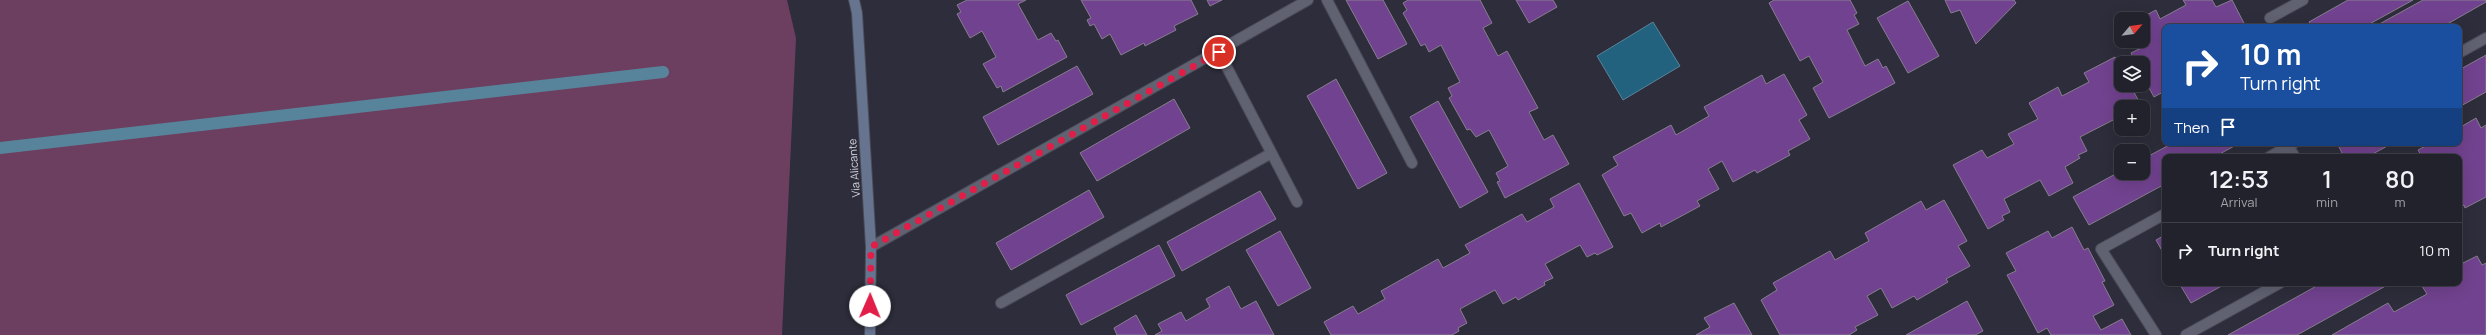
<!DOCTYPE html>
<html lang="en">
<head>
<meta charset="utf-8">
<style>
	:root { --surface:#22222c; --page:#2e2f38; --text:#f1f3f6; --muted:#a2a4a9; --line:#3f3f48 }
	body { margin:0; font-family:Manrope,sans-serif; background:var(--page); color:var(--text); height:100vh; display:flex; flex-direction:column; font-size:15px; white-space:nowrap }
	* { box-sizing:border-box; margin:0 }
	p { font-size:13px; color:var(--muted) }
	.icon { flex:none; width:22px; height:22px; fill:none; stroke:currentColor; stroke-width:2; stroke-linecap:round; stroke-linejoin:round }
	.map { position:relative; flex:1; overflow:hidden }
	.side { position:absolute; left:2162px; top:154px; width:300px; height:132px; display:flex; flex-direction:column; background:var(--surface); border-radius:8px; box-shadow:0 4px 16px #0002,0 0 0 1px var(--line) }
	.side>* { flex:none }
	.hud { position:absolute; left:2162px; top:24px; width:300px; height:122px; border-radius:8px; box-shadow:0 4px 16px #0002,0 0 0 1px var(--line); background:#1a4fa0; color:#fff; overflow:hidden }
	.needle { width:26px; rotate:62deg }
	.controls { position:absolute; left:2114px; top:12px; display:grid; gap:8px }
	.controls a { display:grid; place-items:center; width:36px; height:36px; border-radius:8px; background:var(--surface); box-shadow:0 4px 16px #0002,0 0 0 1px var(--line); font-size:20px }
	.pin { position:absolute; display:grid; place-items:center; width:34px; height:34px; color:#fff; margin:-17px; border:2px solid #fff; border-radius:50%; box-shadow:0 1px 4px #0007 }
	.me { position:absolute; width:44px; margin:-22px; rotate:1deg; stroke-linejoin:round; filter:drop-shadow(0 0 3px #0008) }
	.turn { display:flex; align-items:center; gap:14px; height:84px; padding:0 12px; font-size:18px }
	.turn .icon { width:52px; height:52px; stroke-width:2.5 }
	.turn b { display:block; font-size:28px; line-height:34px }
	.then { display:flex; align-items:center; height:38px; padding:0 12px; background:#0003; gap:8px; font-size:15px }
	.eta { display:flex; justify-content:space-evenly; align-items:center; height:68px; text-align:center }
	.eta b { font-size:24px; font-weight:600; line-height:28px }
	ul { padding:0; list-style:none }
	li { display:flex; align-items:center; gap:12px; height:56px; padding:0 12px; border-top:1px solid var(--line) }
	li div { flex:1 }
	li b { display:block; font-size:15px }
	li em { font-style:normal }
	.map>svg:first-child { display:block }
	.green { fill:#6c3f60 }
	.water { fill:#23627e; stroke:#58849b }
	.lines { fill:none; stroke-linecap:round; stroke-linejoin:round }
	.stream { stroke:#58849b; stroke-width:12 }
	.building { fill:#71428f; stroke:#877e8e }
	.lane-casing { stroke:#4a4b57; stroke-width:12 }
	.secondary-casing { stroke:#4a4b57; stroke-width:12 }
	.lane { stroke:#606171; stroke-width:10 }
	.secondary { stroke:#677490; stroke-width:10 }
	.route { stroke:#e11d48; stroke-width:7; stroke-dasharray:0 12.6 }
	.labels { text-anchor:middle; stroke-width:3; stroke-linejoin:round; paint-order:stroke }
	.street-label { font-size:11px; fill:#d4d5de; stroke:#2d2d3b }
</style>
</head>
<body>
<div class="map">
<svg width="2486" height="335" viewBox="0 0 2486 335">
	<rect width="100%" height="100%" fill="#2d2d3b"/>
	<path class="green" d="M0 0H787L796 38 782 335H0Z"/>
	<path class="water" d="M1653 22 1680 66 1623 100 1597 56Z"/>
	<g class="lines">
		<path class="stream" d="M0 148 663 72"/>
	</g>
	<g class="building">
		<path d="M967 0H1026L1018 4 1038 40 1051 33 1056 41 1058 40 1067 57 1003 92 1001 86 997 88 983 64 996 57 982 31 970 38 957 14 961 12 957 5Z"/>
		<path d="M1081 0H1191L1198 14 1174 26 1176 30 1145 46 1144 43 1121 55 1110 34 1102 39 1094 24 1090 26 1087 20 1091 18Z"/>
		<path d="M1207 0H1222L1210 6Z"/>
		<path d="M1346 0H1383L1407 44 1378 59Z"/>
		<path d="M1408 0H1480L1492 23 1483 28 1498 56 1507 51 1538 108 1529 112 1544 140 1553 135 1569 164 1505 198 1497 182 1500 181 1496 173 1508 166 1489 130 1476 137 1470 129 1467 130 1449 98 1452 96 1448 88 1460 82 1441 45 1429 52 1425 44 1421 46 1403 13 1407 10 1403 3Z"/>
		<path d="M1516 0H1553L1557 7 1529 23Z"/>
		<path d="M1774 0H1850L1857 13 1854 15 1859 24 1847 30 1865 66 1878 59 1883 68 1886 66 1895 83 1829 118 1813 88 1823 82 1809 56 1800 61 1769 3Z"/>
		<path d="M1945 0H2014L2016 3 1976 44 1960 10 1951 13Z"/>
		<path d="M2183 0H2212L2216 7 2232 0 2246 27H2165V91L2154 97 2143 77V63H2136L2131 53 2145 46 2142 41 2143 19H2139L2156 10 2160 19 2186 5Z"/>
		<path d="M2348 0H2413L2364 27H2312L2309 22Z"/>
		<path d="M2423 0H2486V2L2442 27H2374Z"/>
		<path d="M1908 1 1939 56 1908 73 1877 18Z"/>
		<path d="M2486 55V92L2459 107V70Z"/>
		<path d="M2115 57 2121 68V85H2130L2142 107H2121V129H2126L2122 131 2115 119 2080 137 2087 151 2078 155 2080 158 2065 167 2073 183 2049 196 2040 180 2004 199 2010 212 2002 216 2004 220 1988 229 1953 165 1982 150 1987 158 2014 144 2008 134 2038 119 2029 103 2058 87 2062 96 2089 82 2084 73Z"/>
		<path d="M1077 66 1093 94 998 145 983 117Z"/>
		<path d="M1784 74 1807 115 1799 120 1810 139 1788 151 1790 155 1757 173 1755 170 1733 182 1722 161 1708 169 1719 189 1697 201 1700 206 1661 227 1660 223 1642 233 1631 213 1624 216 1602 175 1618 165 1613 157 1671 125 1676 135 1709 116 1704 107 1762 75 1766 84Z"/>
		<path d="M1336 79 1387 173 1358 189 1307 96Z"/>
		<path d="M1174 99 1190 128 1097 181 1080 153Z"/>
		<path d="M1438 101 1488 192 1460 208 1410 117Z"/>
		<path d="M2143 110 2149 121 2143 124Z"/>
		<path d="M2476 118 2481 128 2486 125V197L2465 208 2464 205 2459 208V157H2422L2418 150 2431 143H2459V128Z"/>
		<path d="M2173 143H2240L2214 157H2165V184L2089 225 2073 197 2121 171 2143 173V159Z"/>
		<path d="M2337 143H2393L2367 157H2344Z"/>
		<path d="M1579 183 1613 247 1597 255 1595 253 1587 257 1580 245 1545 264 1553 278 1544 282 1545 285 1518 300 1516 297 1503 304 1495 290 1460 309 1467 323 1458 328 1459 331 1452 335H1331L1324 322 1353 306 1358 314 1385 299 1381 291 1438 259 1443 268 1470 253 1465 245 1522 214 1527 222 1554 207 1550 199Z"/>
		<path d="M1089 190 1104 217 1011 270 996 243Z"/>
		<path d="M1260 191 1276 219 1182 271 1167 242Z"/>
		<path d="M1944 200 1967 241 1958 246 1970 266 1946 279 1948 282 1917 300 1914 296 1892 308 1881 288 1867 296 1878 315 1855 327 1857 330 1849 335H1780L1761 300 1777 290 1773 283 1830 251 1835 260 1869 241 1865 233 1921 201 1926 210Z"/>
		<path d="M2072 227 2084 250 2088 248 2105 281 2102 282 2114 305 2093 316 2101 330 2122 319 2131 335H2051L2047 328 2038 333 2007 275 2016 271 2006 253 2048 231 2052 238Z"/>
		<path d="M1280 231 1311 288 1278 306 1246 250Z"/>
		<path d="M2165 235V256L2156 240Z"/>
		<path d="M1159 245 1175 276 1081 325 1066 295Z"/>
		<path d="M2477 256 2482 265 2486 263V335H2332L2388 303 2394 312 2427 294 2422 286 2427 283H2459V265Z"/>
		<path d="M2179 283H2227L2191 303Z"/>
		<path d="M2322 283H2391L2297 335H2228Z"/>
		<path d="M1229 286 1241 309 1256 301 1274 335H1155L1162 331 1158 324 1181 312 1186 321 1210 307 1206 299Z"/>
		<path d="M1967 301 1983 331 1975 335H1906Z"/>
		<path d="M1734 303 1752 335H1696L1710 327 1704 318Z"/>
		<path d="M1136 315 1147 335H1117L1114 328Z"/>
	</g>
	<g class="lines">
		<defs>
			<g id="lane">
				<path d="M1327 0 1412 163"/>
				<path d="M2270 18 2303 0"/>
				<path d="M1219 52 1297 202"/>
				<path d="M2459 53 2486 38"/>
				<path d="M2288 146 2295 157"/>
				<path d="M2269 157 2294 143"/>
				<path d="M871 247 1308 0"/>
				<path d="M1001 303 1270 154"/>
				<path d="M2156 335 2101 249 2165 214"/>
				<path d="M2186 335 2280 283"/>
			</g>
			<path id="secondary" d="M854 0 857 13 871 247 870 335"/>
		</defs>
		<use href="#lane" class="lane-casing"/>
		<use href="#secondary" class="secondary-casing"/>
		<use href="#lane" class="lane"/>
		<use href="#secondary" class="secondary"/>
	</g>
	<g class="lines">
		<path class="route" d="M870 306 871 247 1219 52"/>
	</g>
	<g class="labels">
		<g class="street-label">
			<text transform="translate(854 168) rotate(-94)" y="4">Via Alicante</text>
		</g>
	</g>
</svg>
<div class="controls">
<a><svg class="needle" viewBox="-14 -14 28 28"><path d="M0-13l5 13h-10z" fill="#e53935"/><path d="M0 13l5-13h-10z" fill="#a2a4a9"/></svg></a>
<a><svg class="icon" aria-label="layers" viewBox="0 0 24 24"><path d="M12 4l9 5-9 5-9-5zM3 14l9 5 9-5"/></svg></a>
<a>+</a>
<a>−</a>
</div>
<div class="pin" style="left:1219px;top:52px;background:#d93025"><svg class="icon" aria-label="arrive" viewBox="0 0 24 24"><path d="M6 21V4h12l-3 4 3 4H6"/></svg></div>
<svg class="me" style="left:870px;top:306px" viewBox="-20 -20 40 40"><circle r="19" fill="#fff"/><path d="M0-13L10 11 0 6-10 11z" fill="#e11d48"/></svg>
<div class="hud">
<div class="turn"><svg class="icon" aria-label="right" viewBox="0 0 24 24"><path d="M7 20v-9h11M14 6l5 5-5 5"/></svg><div><b>10 m</b>Turn right</div></div>
<div class="then">Then<svg class="icon" aria-label="arrive" viewBox="0 0 24 24"><path d="M6 21V4h12l-3 4 3 4H6"/></svg></div>
</div>
<section class="side">
<div class="eta">
<div><b>12:53</b><p>Arrival</p></div>
<div><b>1</b><p>min</p></div>
<div><b>80</b><p>m</p></div>
</div>
<ul>
<li><svg class="icon" aria-label="right" viewBox="0 0 24 24"><path d="M7 20v-9h11M14 6l5 5-5 5"/></svg><div><b>Turn right</b></div><em>10 m</em></li>
</ul>
</section>
</div>
</body>
</html>
